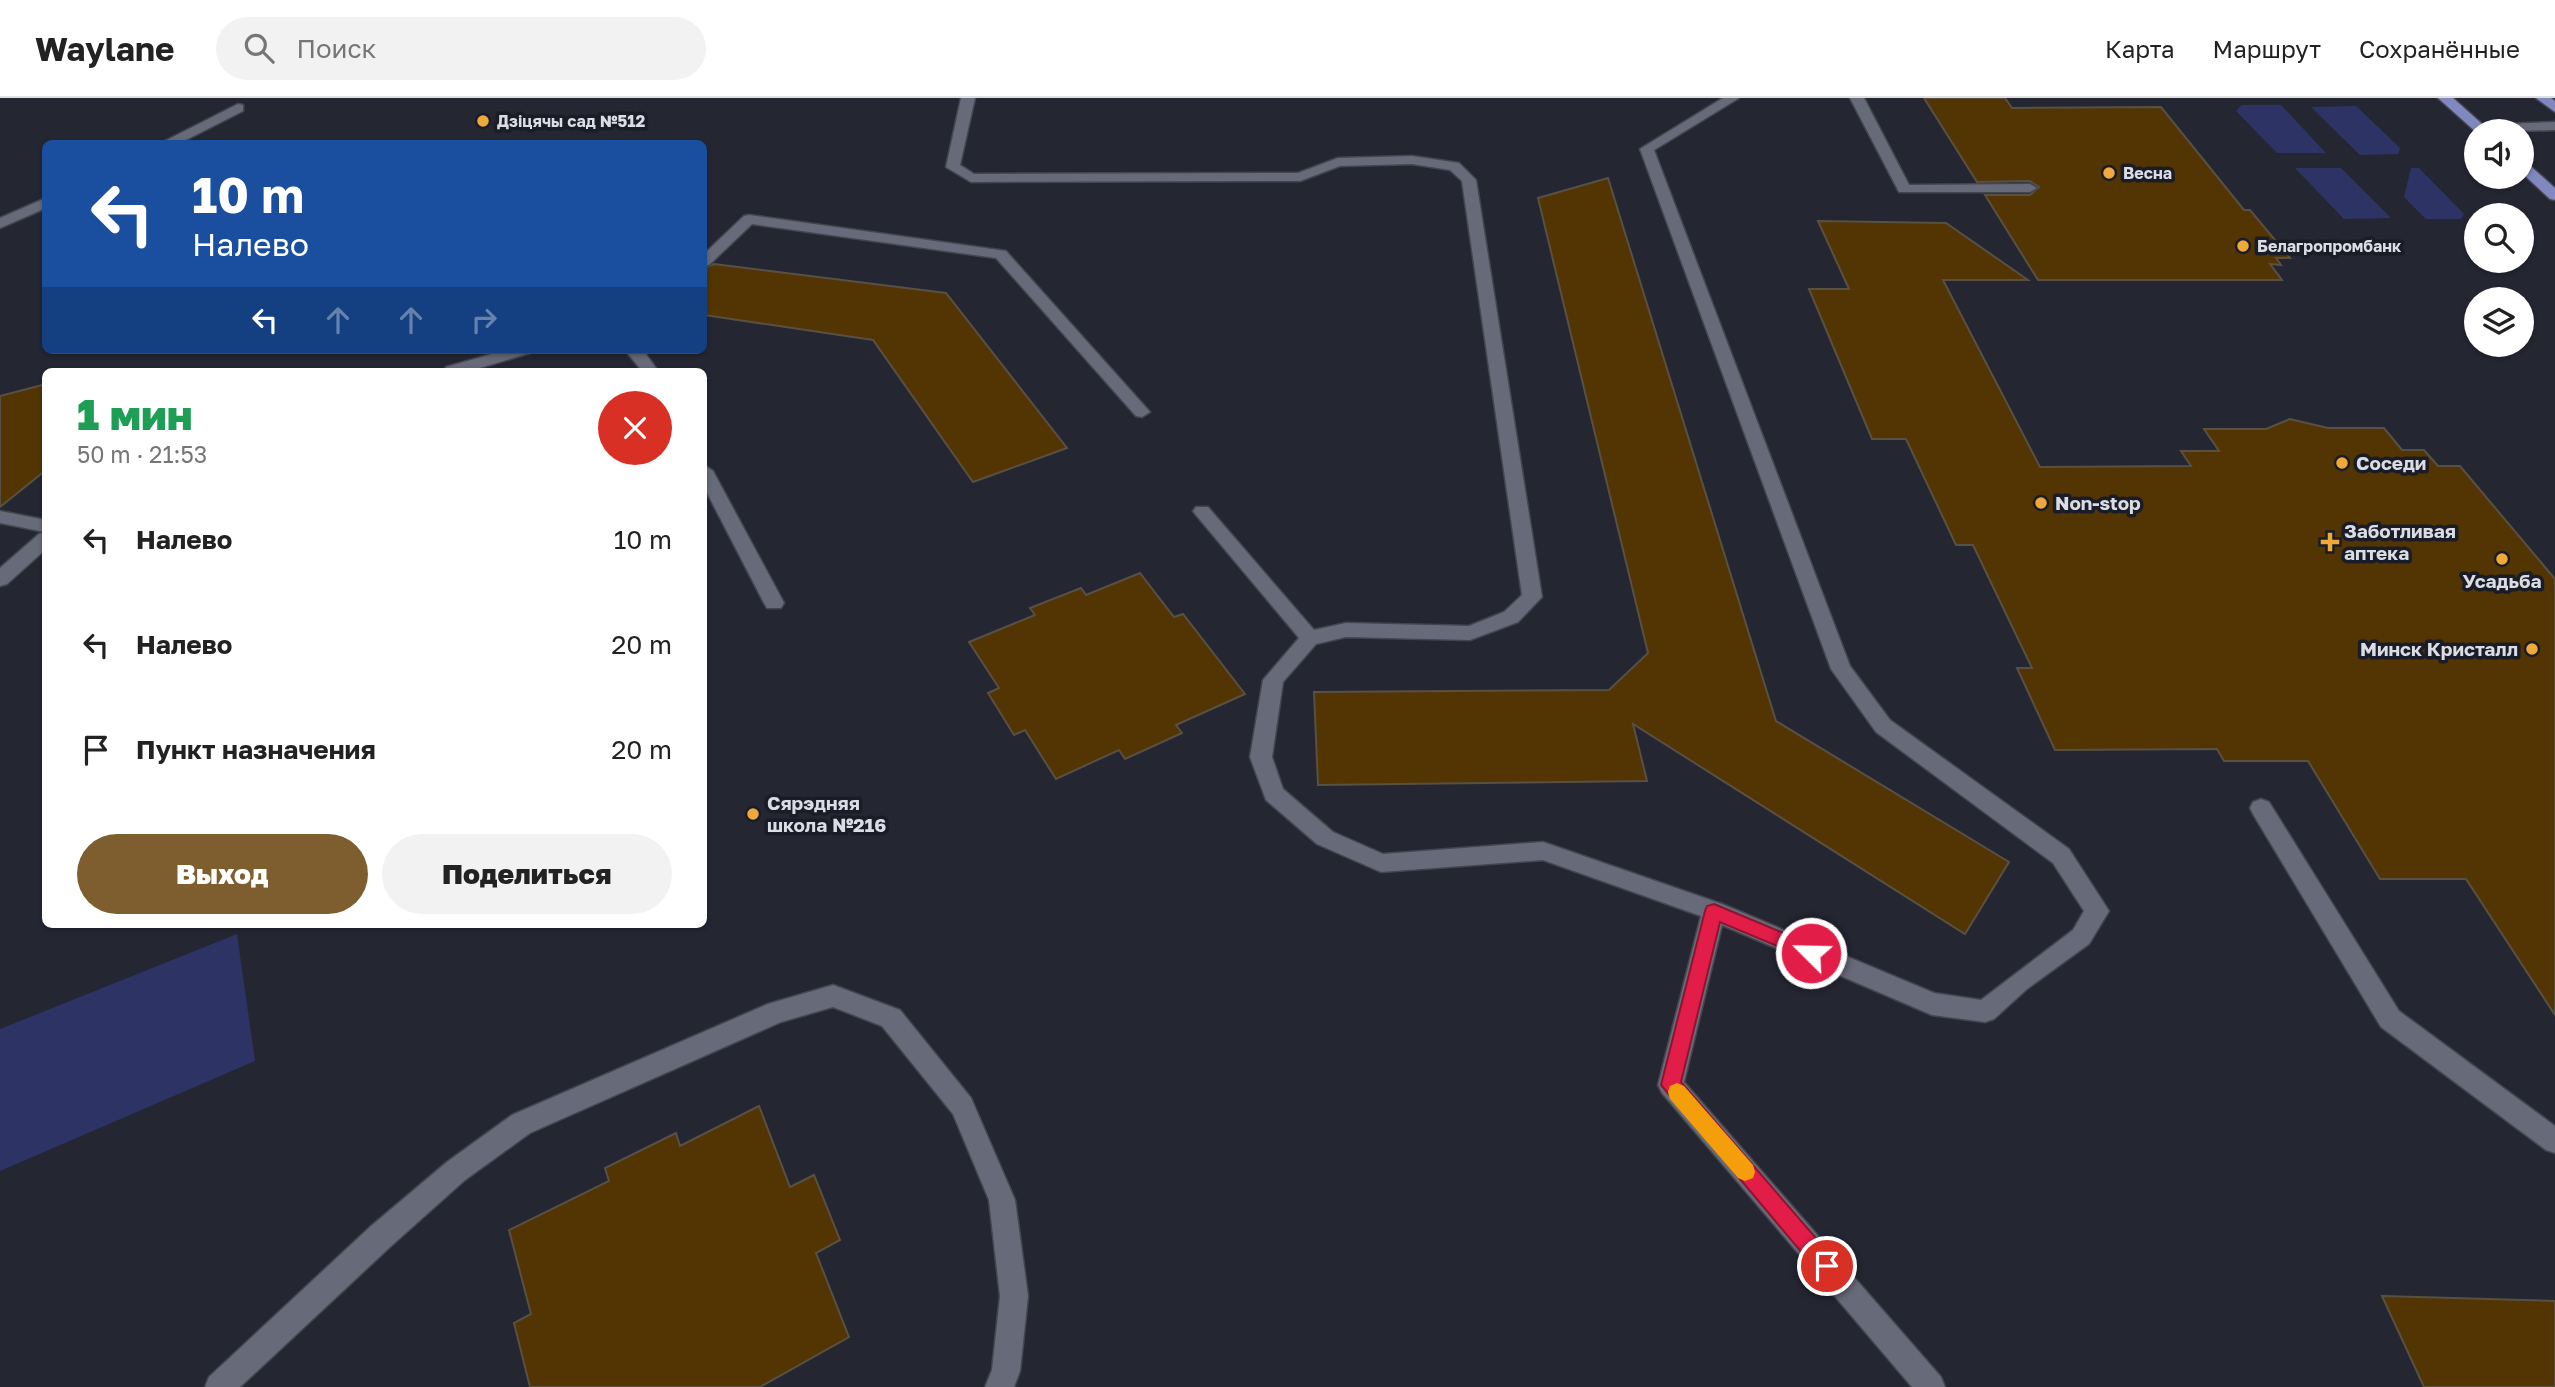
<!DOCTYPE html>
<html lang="ru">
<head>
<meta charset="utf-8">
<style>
	:root { --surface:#fff; --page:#f2f2f2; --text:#222; --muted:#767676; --line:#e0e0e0; --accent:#7e5e2e }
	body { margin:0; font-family:"Golos Text",sans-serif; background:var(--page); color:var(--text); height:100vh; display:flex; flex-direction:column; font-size:26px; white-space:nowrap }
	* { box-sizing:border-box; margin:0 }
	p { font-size:23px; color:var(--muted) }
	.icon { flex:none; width:38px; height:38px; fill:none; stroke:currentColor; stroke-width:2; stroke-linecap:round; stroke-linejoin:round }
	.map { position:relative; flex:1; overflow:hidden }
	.side { position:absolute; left:42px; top:270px; width:665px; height:560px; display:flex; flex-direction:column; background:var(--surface); border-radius:10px; box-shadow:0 2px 5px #0004 }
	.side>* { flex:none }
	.top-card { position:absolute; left:42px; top:42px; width:665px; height:214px; border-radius:10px; box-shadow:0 2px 5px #0004; background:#1a4fa0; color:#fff; overflow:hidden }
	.controls { position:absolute; left:2464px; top:21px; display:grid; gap:14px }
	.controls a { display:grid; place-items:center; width:70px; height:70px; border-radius:50%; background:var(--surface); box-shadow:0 2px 5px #0004; font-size:35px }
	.pin { position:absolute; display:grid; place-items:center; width:60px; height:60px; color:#fff; margin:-30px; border:4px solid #fff; border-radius:50%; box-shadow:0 2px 7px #0007 }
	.me { position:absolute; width:77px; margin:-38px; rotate:293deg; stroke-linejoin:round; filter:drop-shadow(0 0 5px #0008) }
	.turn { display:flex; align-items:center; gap:24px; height:147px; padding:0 35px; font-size:32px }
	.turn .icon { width:91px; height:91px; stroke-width:2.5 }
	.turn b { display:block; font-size:49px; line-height:60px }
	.lanes { display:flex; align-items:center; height:66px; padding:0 35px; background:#0003; justify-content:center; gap:35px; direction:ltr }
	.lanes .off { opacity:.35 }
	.round { display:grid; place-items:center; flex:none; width:74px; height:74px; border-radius:37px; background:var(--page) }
	.overview { display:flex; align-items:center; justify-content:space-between; height:119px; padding:0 35px }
	h1 { font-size:42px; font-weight:800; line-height:52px; color:#1e9e55 }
	.cta { display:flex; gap:14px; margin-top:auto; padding:14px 35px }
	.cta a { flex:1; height:80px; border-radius:42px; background:var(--accent); color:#fff; font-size:28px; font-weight:800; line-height:80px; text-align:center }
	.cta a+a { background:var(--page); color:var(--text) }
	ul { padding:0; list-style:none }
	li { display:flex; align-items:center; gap:21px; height:105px; padding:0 35px }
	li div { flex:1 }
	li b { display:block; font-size:26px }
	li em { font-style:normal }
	header { display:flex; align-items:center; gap:42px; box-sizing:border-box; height:98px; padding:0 35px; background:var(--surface); border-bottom:2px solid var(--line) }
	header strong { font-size:33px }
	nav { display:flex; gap:38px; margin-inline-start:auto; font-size:24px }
	.search { width:490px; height:63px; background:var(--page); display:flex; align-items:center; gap:18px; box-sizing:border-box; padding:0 24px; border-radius:38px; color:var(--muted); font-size:26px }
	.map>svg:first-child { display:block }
	.green { fill:#2e3365 }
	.building { fill:#523503; stroke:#595044; stroke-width:2 }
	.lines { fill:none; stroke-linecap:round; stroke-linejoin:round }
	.minor-casing { stroke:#43454f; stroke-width:3 }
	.major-casing { stroke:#43454f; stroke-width:3 }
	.minor { fill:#676a78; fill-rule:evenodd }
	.major { fill:#8088bf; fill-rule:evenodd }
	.route { fill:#e11d48; stroke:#92132f; stroke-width:2 }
	.slow { fill:#f59e0b }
	.poi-dot { fill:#eea83c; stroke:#1a1c28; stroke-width:2.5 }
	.labels { text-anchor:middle; stroke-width:7; stroke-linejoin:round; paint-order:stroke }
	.far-poi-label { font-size:16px; font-weight:bold; fill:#dbdde5; stroke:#1a1c28; text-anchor:start }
	.poi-label { font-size:19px; font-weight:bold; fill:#dbdde5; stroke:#1a1c28; text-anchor:start }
</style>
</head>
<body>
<header>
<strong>Waylane</strong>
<div class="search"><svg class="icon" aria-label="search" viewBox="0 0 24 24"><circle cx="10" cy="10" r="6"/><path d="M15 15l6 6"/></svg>Поиск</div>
<nav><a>Карта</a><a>Маршрут</a><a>Сохранённые</a></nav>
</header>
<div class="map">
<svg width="2555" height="1289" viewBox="0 0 2555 1289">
	<rect width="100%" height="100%" fill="#242632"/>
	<g class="green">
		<path d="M2242 7H2281L2326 55H2277L2236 13Z"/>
		<path d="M2356 8 2400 50 2398 56 2360 57 2311 9Z"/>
		<path d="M2295 70H2341L2391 120 2344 121Z"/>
		<path d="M2411 70H2419L2464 116 2461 121H2426L2404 99Z"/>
		<path d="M237 836 255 963 0 1073V931Z"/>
	</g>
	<g class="building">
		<path d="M1924 0H2005L2012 10 2161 9 2244 112H2250L2290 160H2276L2281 167 2270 166 2282 182H2038L1985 97H2030L2039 89 2030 83 1977 84Z"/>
		<path d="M1608 80 1776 623 2009 764 1965 836 1633 626 1647 683 1318 687 1314 594 1609 592 1648 555 1538 100Z"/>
		<path d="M1818 123 1946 125 2028 182H1943L2040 369 2191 368 2181 353H2219L2204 331H2266L2290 321 2328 330H2384L2402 352H2424L2438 368H2460L2555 481V917L2466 781H2380L2308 663H2224L2217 651 2055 652 2017 570H2032L1973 447H1956L1906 341H1872L1809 191H1849Z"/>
		<path d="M714 166 946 195 1067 350 973 384 873 242 704 217V170Z"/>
		<path d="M46 286V372L0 409V298Z"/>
		<path d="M1140 475 1174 519 1183 516 1245 596 1176 627 1182 635 1125 661 1119 652 1056 681 1025 632 1014 637 988 595 999 590 969 544 1035 517 1030 510 1081 490 1086 497Z"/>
		<path d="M759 1008 790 1089 814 1077 840 1142 816 1155 849 1239 760 1289H530L514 1225 531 1216 509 1132 609 1083 605 1070 676 1035 680 1048Z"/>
		<path d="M2382 1198 2555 1203V1289H2424Z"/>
	</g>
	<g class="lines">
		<defs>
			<g id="minor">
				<path d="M961 0H975L960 67 974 76 1298 75 1338 60 1412 58 1459 65 1476 82 1542 499 1518 524 1470 542 1346 539 1316 546 1283 584 1272 659 1283 691 1333 734 1383 756 1543 744 1722 806 1934 895 1981 902 2073 832 2084 813 2053 765 1876 634 1831 571 1640 51 1723 0H1739L1654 52 1850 568 1890 622 2069 751 2109 813 2089 846 2027 891 1994 921 1985 924 1932 917 1722 827 1684 984 1941 1279 1945 1289H1912L1662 995 1658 987 1701 818 1543 762 1381 774 1317 746 1266 702 1250 659 1263 582 1299 540 1196 417 1193 413 1196 409H1208L1314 532 1346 525 1469 528 1504 514 1522 497 1462 83 1450 72 1412 66 1340 68 1300 83 971 84 946 69Z"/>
				<path d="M1850 0H1864L1909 87 2030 86 2037 90 2030 94H1899Z"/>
				<path d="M238 6 243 7V13L178 46H159Z"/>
				<path d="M2555 24V32L2476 34 2473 31 2480 27Z"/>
				<path d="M46 100V110L0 130V120Z"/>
				<path d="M749 117 1006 153 1150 314 1142 319 1136 318 996 160 752 126 709 167 704 168V156L744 118Z"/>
				<path d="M506 252H532L530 255 470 273H444L446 269Z"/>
				<path d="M625 252H643L658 273H642Z"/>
				<path d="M704 367 713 373 784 505 781 510H767L764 505 704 389Z"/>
				<path d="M0 413 46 422V451L7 486 0 488V470L39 436 45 434 0 425Z"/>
				<path d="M2261 701 2269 704 2399 913 2555 1028V1055L2546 1052 2381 929 2253 716 2250 710 2253 704Z"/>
				<path d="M833 887 900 912 971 1000 1015 1102 1028 1198 1020 1273 1014 1289H985L992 1272 1000 1198 989 1102 953 1016 882 928 833 909 781 924 530 1035 465 1082 390 1149 240 1289H205L209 1279 370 1129 447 1064 512 1017 768 906Z"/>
			</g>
			<g id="major">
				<path d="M2438 0H2453L2490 33 2476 34Z"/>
				<path d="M2536 0H2551L2555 3V14Z"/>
				<path d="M2522 64 2527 65 2555 90V102L2550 101 2522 75Z"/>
			</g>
		</defs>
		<use href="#minor" class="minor-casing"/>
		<use href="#major" class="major-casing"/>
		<use href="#minor" class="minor"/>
		<use href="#major" class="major"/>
	</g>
	<path class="route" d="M1714 806 1817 849 1819 855 1817 860 1811 862 1720 824 1681 984 1834 1161 1837 1168 1834 1175 1827 1179 1819 1175 1661 987 1705 813 1707 808Z"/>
	<path class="slow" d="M1677 985 1684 988 1753 1067 1755 1074 1753 1080 1745 1083 1738 1080 1670 1001 1668 994 1670 988Z"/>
	<g class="poi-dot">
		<circle cx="483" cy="23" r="7"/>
		<circle cx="2109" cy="75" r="7"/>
		<circle cx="2243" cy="148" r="7"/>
		<circle cx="2342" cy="365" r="7"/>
		<circle cx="2041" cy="405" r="7"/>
		<path d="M2326.5 433.5h7v7h7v7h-7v7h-7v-7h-7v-7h7z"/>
		<circle cx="2502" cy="461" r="7"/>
		<circle cx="2532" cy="551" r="7"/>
		<circle cx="753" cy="716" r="7"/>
	</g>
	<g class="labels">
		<g class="far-poi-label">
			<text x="497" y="29">Дзіцячы сад №512</text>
			<text x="2123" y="81">Весна</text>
			<text x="2257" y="154">Белагропромбанк</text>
		</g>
		<g class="poi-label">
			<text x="2356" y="372">Соседи</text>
			<text x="2055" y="412">Non-stop</text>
			<text x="2344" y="440">Заботливая<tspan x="2344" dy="22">аптека</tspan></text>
			<text x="2502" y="490" text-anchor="middle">Усадьба</text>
			<text x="2518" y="558" text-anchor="end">Минск Кристалл</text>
			<text x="767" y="712">Сярэдняя<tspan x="767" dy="22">школа №216</tspan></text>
		</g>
	</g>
</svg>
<div class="controls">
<a><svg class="icon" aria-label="sound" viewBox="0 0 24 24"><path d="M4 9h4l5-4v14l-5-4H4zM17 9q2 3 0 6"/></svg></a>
<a><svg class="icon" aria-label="search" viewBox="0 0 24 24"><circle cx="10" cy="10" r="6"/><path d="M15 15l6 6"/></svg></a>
<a><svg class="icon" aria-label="layers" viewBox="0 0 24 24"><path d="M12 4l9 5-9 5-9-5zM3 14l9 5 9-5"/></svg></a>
</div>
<div class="pin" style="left:1827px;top:1168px;background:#d93025"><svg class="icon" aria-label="arrive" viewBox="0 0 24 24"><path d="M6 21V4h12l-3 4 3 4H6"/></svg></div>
<svg class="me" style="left:1811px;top:855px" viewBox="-20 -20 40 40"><circle r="17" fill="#e11d48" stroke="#fff" stroke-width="3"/><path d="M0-11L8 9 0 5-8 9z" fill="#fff"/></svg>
<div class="top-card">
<div class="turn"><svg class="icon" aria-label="left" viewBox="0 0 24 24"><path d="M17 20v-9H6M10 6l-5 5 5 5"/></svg><div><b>10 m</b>Налево</div></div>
<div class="lanes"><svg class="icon" aria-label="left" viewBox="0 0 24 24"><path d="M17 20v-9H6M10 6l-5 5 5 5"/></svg><svg class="icon off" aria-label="ahead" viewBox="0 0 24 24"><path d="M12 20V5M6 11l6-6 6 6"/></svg><svg class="icon off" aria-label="ahead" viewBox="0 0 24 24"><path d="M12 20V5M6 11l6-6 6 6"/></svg><svg class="icon off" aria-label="right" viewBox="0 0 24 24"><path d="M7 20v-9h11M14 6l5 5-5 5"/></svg></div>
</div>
<section class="side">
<div class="overview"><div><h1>1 мин</h1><p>50 m · 21:53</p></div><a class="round" style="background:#d93025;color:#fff"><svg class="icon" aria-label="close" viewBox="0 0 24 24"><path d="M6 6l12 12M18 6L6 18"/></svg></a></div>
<ul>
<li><svg class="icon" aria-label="left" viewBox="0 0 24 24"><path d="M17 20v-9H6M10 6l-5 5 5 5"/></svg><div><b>Налево</b></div><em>10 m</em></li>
<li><svg class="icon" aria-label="left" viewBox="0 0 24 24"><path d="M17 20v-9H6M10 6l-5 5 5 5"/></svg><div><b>Налево</b></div><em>20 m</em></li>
<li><svg class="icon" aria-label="arrive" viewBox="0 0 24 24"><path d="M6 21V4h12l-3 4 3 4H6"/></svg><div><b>Пункт назначения</b></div><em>20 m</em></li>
</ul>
<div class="cta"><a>Выход</a><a>Поделиться</a></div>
</section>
</div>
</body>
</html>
